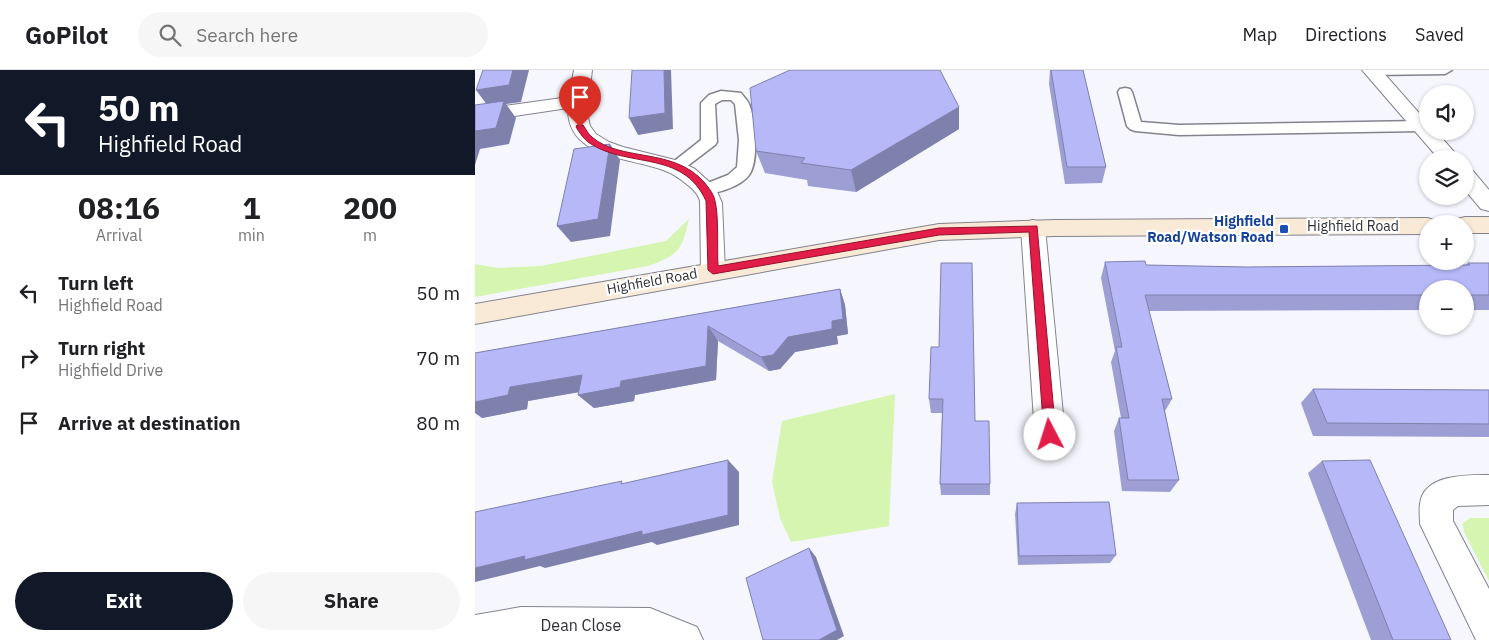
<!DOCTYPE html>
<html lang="en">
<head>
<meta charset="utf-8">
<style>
	:root { --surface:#fff; --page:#f6f6f6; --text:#202124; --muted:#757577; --line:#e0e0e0; --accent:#111827 }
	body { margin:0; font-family:"IBM Plex Sans",sans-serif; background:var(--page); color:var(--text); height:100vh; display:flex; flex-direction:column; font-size:19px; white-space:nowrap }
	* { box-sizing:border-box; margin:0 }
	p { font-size:16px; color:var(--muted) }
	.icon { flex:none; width:28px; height:28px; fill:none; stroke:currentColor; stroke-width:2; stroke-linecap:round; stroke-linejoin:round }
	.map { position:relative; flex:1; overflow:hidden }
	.sheet { display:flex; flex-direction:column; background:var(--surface); width:475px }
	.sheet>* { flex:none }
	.banner { background:#111827; color:#fff; overflow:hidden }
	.tools { position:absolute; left:944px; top:15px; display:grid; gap:10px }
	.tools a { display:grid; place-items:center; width:55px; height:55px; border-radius:50%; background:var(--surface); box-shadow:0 1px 4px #0004; font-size:25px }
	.pin { position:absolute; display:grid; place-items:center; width:42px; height:42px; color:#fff; margin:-51px -21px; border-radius:50% 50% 50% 0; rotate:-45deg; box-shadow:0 0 5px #0007 }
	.pin .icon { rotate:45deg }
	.me { position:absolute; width:55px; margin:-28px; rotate:355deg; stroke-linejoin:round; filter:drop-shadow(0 0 4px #0008) }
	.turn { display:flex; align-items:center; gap:18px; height:105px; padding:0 15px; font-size:22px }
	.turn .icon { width:65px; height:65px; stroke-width:2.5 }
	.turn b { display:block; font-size:35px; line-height:42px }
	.eta { display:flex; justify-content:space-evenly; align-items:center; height:85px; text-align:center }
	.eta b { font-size:30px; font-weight:700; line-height:35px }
	.button { display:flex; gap:10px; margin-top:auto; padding:10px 15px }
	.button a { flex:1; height:58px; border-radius:30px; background:var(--accent); color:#fff; font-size:20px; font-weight:700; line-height:58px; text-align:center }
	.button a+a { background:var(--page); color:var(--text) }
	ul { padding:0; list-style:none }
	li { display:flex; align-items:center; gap:15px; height:65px; padding:0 15px }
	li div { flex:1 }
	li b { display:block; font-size:19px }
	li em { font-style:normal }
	header { display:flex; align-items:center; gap:30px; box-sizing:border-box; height:70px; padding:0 25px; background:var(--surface); border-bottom:1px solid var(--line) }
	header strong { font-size:24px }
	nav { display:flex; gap:28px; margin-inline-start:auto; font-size:18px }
	.search { width:350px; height:45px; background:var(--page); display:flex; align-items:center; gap:12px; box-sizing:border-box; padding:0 18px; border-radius:28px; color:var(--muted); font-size:19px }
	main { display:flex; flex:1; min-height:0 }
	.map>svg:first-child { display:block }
	.green { fill:#d5f5b0 }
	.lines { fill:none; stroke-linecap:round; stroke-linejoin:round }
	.lane-casing { stroke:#83838e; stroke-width:3 }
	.street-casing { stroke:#83838e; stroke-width:2 }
	.secondary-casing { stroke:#83838e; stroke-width:2 }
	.lane { fill:#fff; fill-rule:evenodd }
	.street { fill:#fff; fill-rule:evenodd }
	.secondary { fill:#f8ead7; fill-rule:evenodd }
	.wall { fill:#9d9ed4 }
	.shaded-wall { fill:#7f81ad }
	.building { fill:#b6b8f7; stroke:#7f81ad }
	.route { fill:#e11d48; stroke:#92132f }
	.transit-dot { fill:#1a4fb4; stroke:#fff; stroke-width:2 }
	.labels { text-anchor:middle; stroke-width:4.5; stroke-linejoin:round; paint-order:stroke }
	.transit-label { font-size:14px; font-weight:bold; fill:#164399; stroke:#fff; text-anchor:end }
	.street-label { font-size:14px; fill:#2f3034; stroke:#fff }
	.near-street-label { font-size:16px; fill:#2f3034; stroke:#fff }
</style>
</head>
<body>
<header>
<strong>GoPilot</strong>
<div class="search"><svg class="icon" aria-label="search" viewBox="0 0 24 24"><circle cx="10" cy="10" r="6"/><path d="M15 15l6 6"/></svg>Search here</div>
<nav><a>Map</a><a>Directions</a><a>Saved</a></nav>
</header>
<main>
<section class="sheet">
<div class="banner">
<div class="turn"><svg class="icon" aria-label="left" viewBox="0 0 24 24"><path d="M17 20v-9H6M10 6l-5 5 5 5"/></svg><div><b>50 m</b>Highfield Road</div></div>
</div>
<div class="eta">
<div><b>08:16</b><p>Arrival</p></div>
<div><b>1</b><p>min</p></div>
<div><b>200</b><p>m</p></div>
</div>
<ul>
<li><svg class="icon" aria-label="left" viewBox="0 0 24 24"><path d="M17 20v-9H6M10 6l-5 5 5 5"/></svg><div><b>Turn left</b><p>Highfield Road</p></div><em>50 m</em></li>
<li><svg class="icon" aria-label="right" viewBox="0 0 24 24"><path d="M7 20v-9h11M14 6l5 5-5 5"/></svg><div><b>Turn right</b><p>Highfield Drive</p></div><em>70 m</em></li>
<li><svg class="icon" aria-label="arrive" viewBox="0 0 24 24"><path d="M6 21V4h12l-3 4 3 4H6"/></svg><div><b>Arrive at destination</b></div><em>80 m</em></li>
</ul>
<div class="button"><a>Exit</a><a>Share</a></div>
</section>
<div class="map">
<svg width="1014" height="570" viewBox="0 0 1014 570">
	<rect width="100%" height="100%" fill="#f6f6fe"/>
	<g class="green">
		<path d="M214 149C207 180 204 185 173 196L0 227V194L23 198 66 196 191 171Z"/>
		<path d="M420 324 414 456 316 472 305 448 297 412 307 351Z"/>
		<path d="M995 448H1014V511L990 464 987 454Z"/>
	</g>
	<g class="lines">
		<defs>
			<g id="lane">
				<path d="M891 0H977L970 4 897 5 892 4Z"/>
				<path d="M650 18 655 19 657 22 666 52 704 55 946 51 951 53 952 58 946 61 704 65 660 61 655 59 652 56 643 22 645 19Z"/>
				<path d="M246 21 266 23C268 26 271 29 273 32 281 47 284 92 274 105 265 117 244 122 231 125L225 124 223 120 225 116 253 105 262 97 264 70 260 34 256 30H247L240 34 242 72 240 75 207 100H195L193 96 226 70V33L234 25Z"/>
			</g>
			<g id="street">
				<path d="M99 0H117L112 43 115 56 121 64 134 72 148 77 204 91 220 99 240 117 247 133 250 201 247 207 238 210 229 207 226 201 225 131C223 124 219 120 214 116 206 109 197 103 188 100 153 87 92 88 93 38L0 52V40L94 27Z"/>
				<path d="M887 0H906L952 52V61H961L985 89H964Z"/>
				<path d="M990 99 998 101 1014 120V141L1006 139 990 120Z"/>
				<path d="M558 150 566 152 570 158 590 365 586 375 575 379 564 375 560 365 546 158 550 152Z"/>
				<path d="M1014 405V435L983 436 978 440V451L1014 519V570H1001L945 454C945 448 944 441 945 434 948 404 992 405 1014 405Z"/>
				<path d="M46 537 175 538 222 557 228 570H0V545Z"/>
			</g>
			<g id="secondary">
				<path d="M990 147H1014V163H990V154H979L982 149Z"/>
				<path d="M952 148 960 150 962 154H952V164L580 166 464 170 0 254V234L464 154 580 150Z"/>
			</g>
		</defs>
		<use href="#lane" class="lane-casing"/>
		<use href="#street" class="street-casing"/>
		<use href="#secondary" class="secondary-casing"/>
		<use href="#lane" class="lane"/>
		<use href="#street" class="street"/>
		<use href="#secondary" class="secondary"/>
	</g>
	<g class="wall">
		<path d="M575 0H608L631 97 627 113 590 114 574 14Z"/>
		<path d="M484 59 381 122 333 116 332 110 290 103 281 81Z"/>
		<path d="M630 192 671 195 771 197 990 195 993 193H1014V240H990V219H952V240L674 241 697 329 690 341 704 410 695 422 647 421 639 361 644 348H646L636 292 640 281 626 208Z"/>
		<path d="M365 219 370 235 373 264 362 266 363 274 320 282 305 299 294 301 243 271 241 310 160 325 159 331 119 338 103 325V322L53 331 52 339 7 348 0 283Z"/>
		<path d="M456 277 515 414V425H466L465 414 467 343H456L454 329Z"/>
		<path d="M838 319 1014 320V367L838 366 826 333Z"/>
		<path d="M847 391 976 570H896L833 403Z"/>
		<path d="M542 433 641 485 635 493 543 495 540 444Z"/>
	</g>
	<g class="shaded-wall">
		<path d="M38 0H54L46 32 31 34 41 48 34 74 5 79 0 95V61L13 36 1 20Z"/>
		<path d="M189 0H196L198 59 163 65 154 48Z"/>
		<path d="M484 37V59L381 122 376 100Z"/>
		<path d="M135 74 145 90 135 166 96 172 82 156Z"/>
		<path d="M365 219 370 235 373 264 362 266 363 274 320 282 305 299 294 301 286 287 313 267 357 251Z"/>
		<path d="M233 256 243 271 241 310 160 325 159 331 119 338 103 325 146 311Z"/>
		<path d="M107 305 122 319 53 331 52 339 7 348 0 343V332L35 317Z"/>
		<path d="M253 390 264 402V455L182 475 177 472 70 498 65 496 0 512V498L50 486Z"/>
		<path d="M334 478 341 487 369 566 362 570H344Z"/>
	</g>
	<g class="building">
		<path d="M8 0H38L34 15 1 20Z"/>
		<path d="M157 0H189L190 43 154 48Z"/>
		<path d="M315 0H465L484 37 376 100 326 93 330 88 281 81 275 18Z"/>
		<path d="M576 0H608L631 97H592Z"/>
		<path d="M29 31 21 58 0 61V35Z"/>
		<path d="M135 74 123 149 82 156 99 79Z"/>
		<path d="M670 191 671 195 771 197 995 195 993 193H1014V225H990V219H952V225H670L697 329H687L704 410H653L644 348H654L641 277H647L630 192Z"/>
		<path d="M466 193H497L500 351H514L515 414H465L468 329H454L456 277H464Z"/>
		<path d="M365 219 368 249 357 251V259L313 267 298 285 286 287 233 256 231 296 146 311 145 317 103 325 107 305 35 317 33 325 0 332V283Z"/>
		<path d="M838 319 1014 320V354L852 353Z"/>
		<path d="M253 390V445L167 465V461L49 490 50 486 0 498V442L147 411 146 414Z"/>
		<path d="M895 390 976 570H918L847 391Z"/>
		<path d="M634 432 641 485 544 486 542 433Z"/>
		<path d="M334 478 362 560 344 570H288L271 508Z"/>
	</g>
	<path class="route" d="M102 55H108C111 59 113 64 117 67 145 92 198 77 229 112 233 117 239 124 240 131 244 146 242 179 243 196L464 158 562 156 581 365 579 369 575 370 571 369 569 365 554 162 464 165 238 204 233 200 231 131C208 79 151 99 113 72 108 68 104 62 101 57Z"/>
	<rect class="transit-dot" x="804" y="154" width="10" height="10" rx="2.5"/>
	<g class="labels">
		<g class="transit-label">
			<text x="799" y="156">Highfield<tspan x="799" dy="16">Road/Watson Road</tspan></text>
		</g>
		<g class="street-label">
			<text x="878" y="161">Highfield Road</text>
			<text transform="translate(177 211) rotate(-10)" y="5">Highfield Road</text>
		</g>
		<g class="near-street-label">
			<text x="106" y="561">Dean Close</text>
		</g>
	</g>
</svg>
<div class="tools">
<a><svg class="icon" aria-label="sound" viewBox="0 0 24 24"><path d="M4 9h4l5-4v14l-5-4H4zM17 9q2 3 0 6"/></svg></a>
<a><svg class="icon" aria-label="layers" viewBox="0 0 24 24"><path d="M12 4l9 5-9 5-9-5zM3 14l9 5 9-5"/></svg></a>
<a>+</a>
<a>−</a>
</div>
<div class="pin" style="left:105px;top:57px;background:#d93025"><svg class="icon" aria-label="arrive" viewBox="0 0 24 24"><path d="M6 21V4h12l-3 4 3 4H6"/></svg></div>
<svg class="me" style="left:575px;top:365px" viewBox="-20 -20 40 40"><circle r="19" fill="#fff"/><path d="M0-13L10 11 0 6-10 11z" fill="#e11d48"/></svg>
</div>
</main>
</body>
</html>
